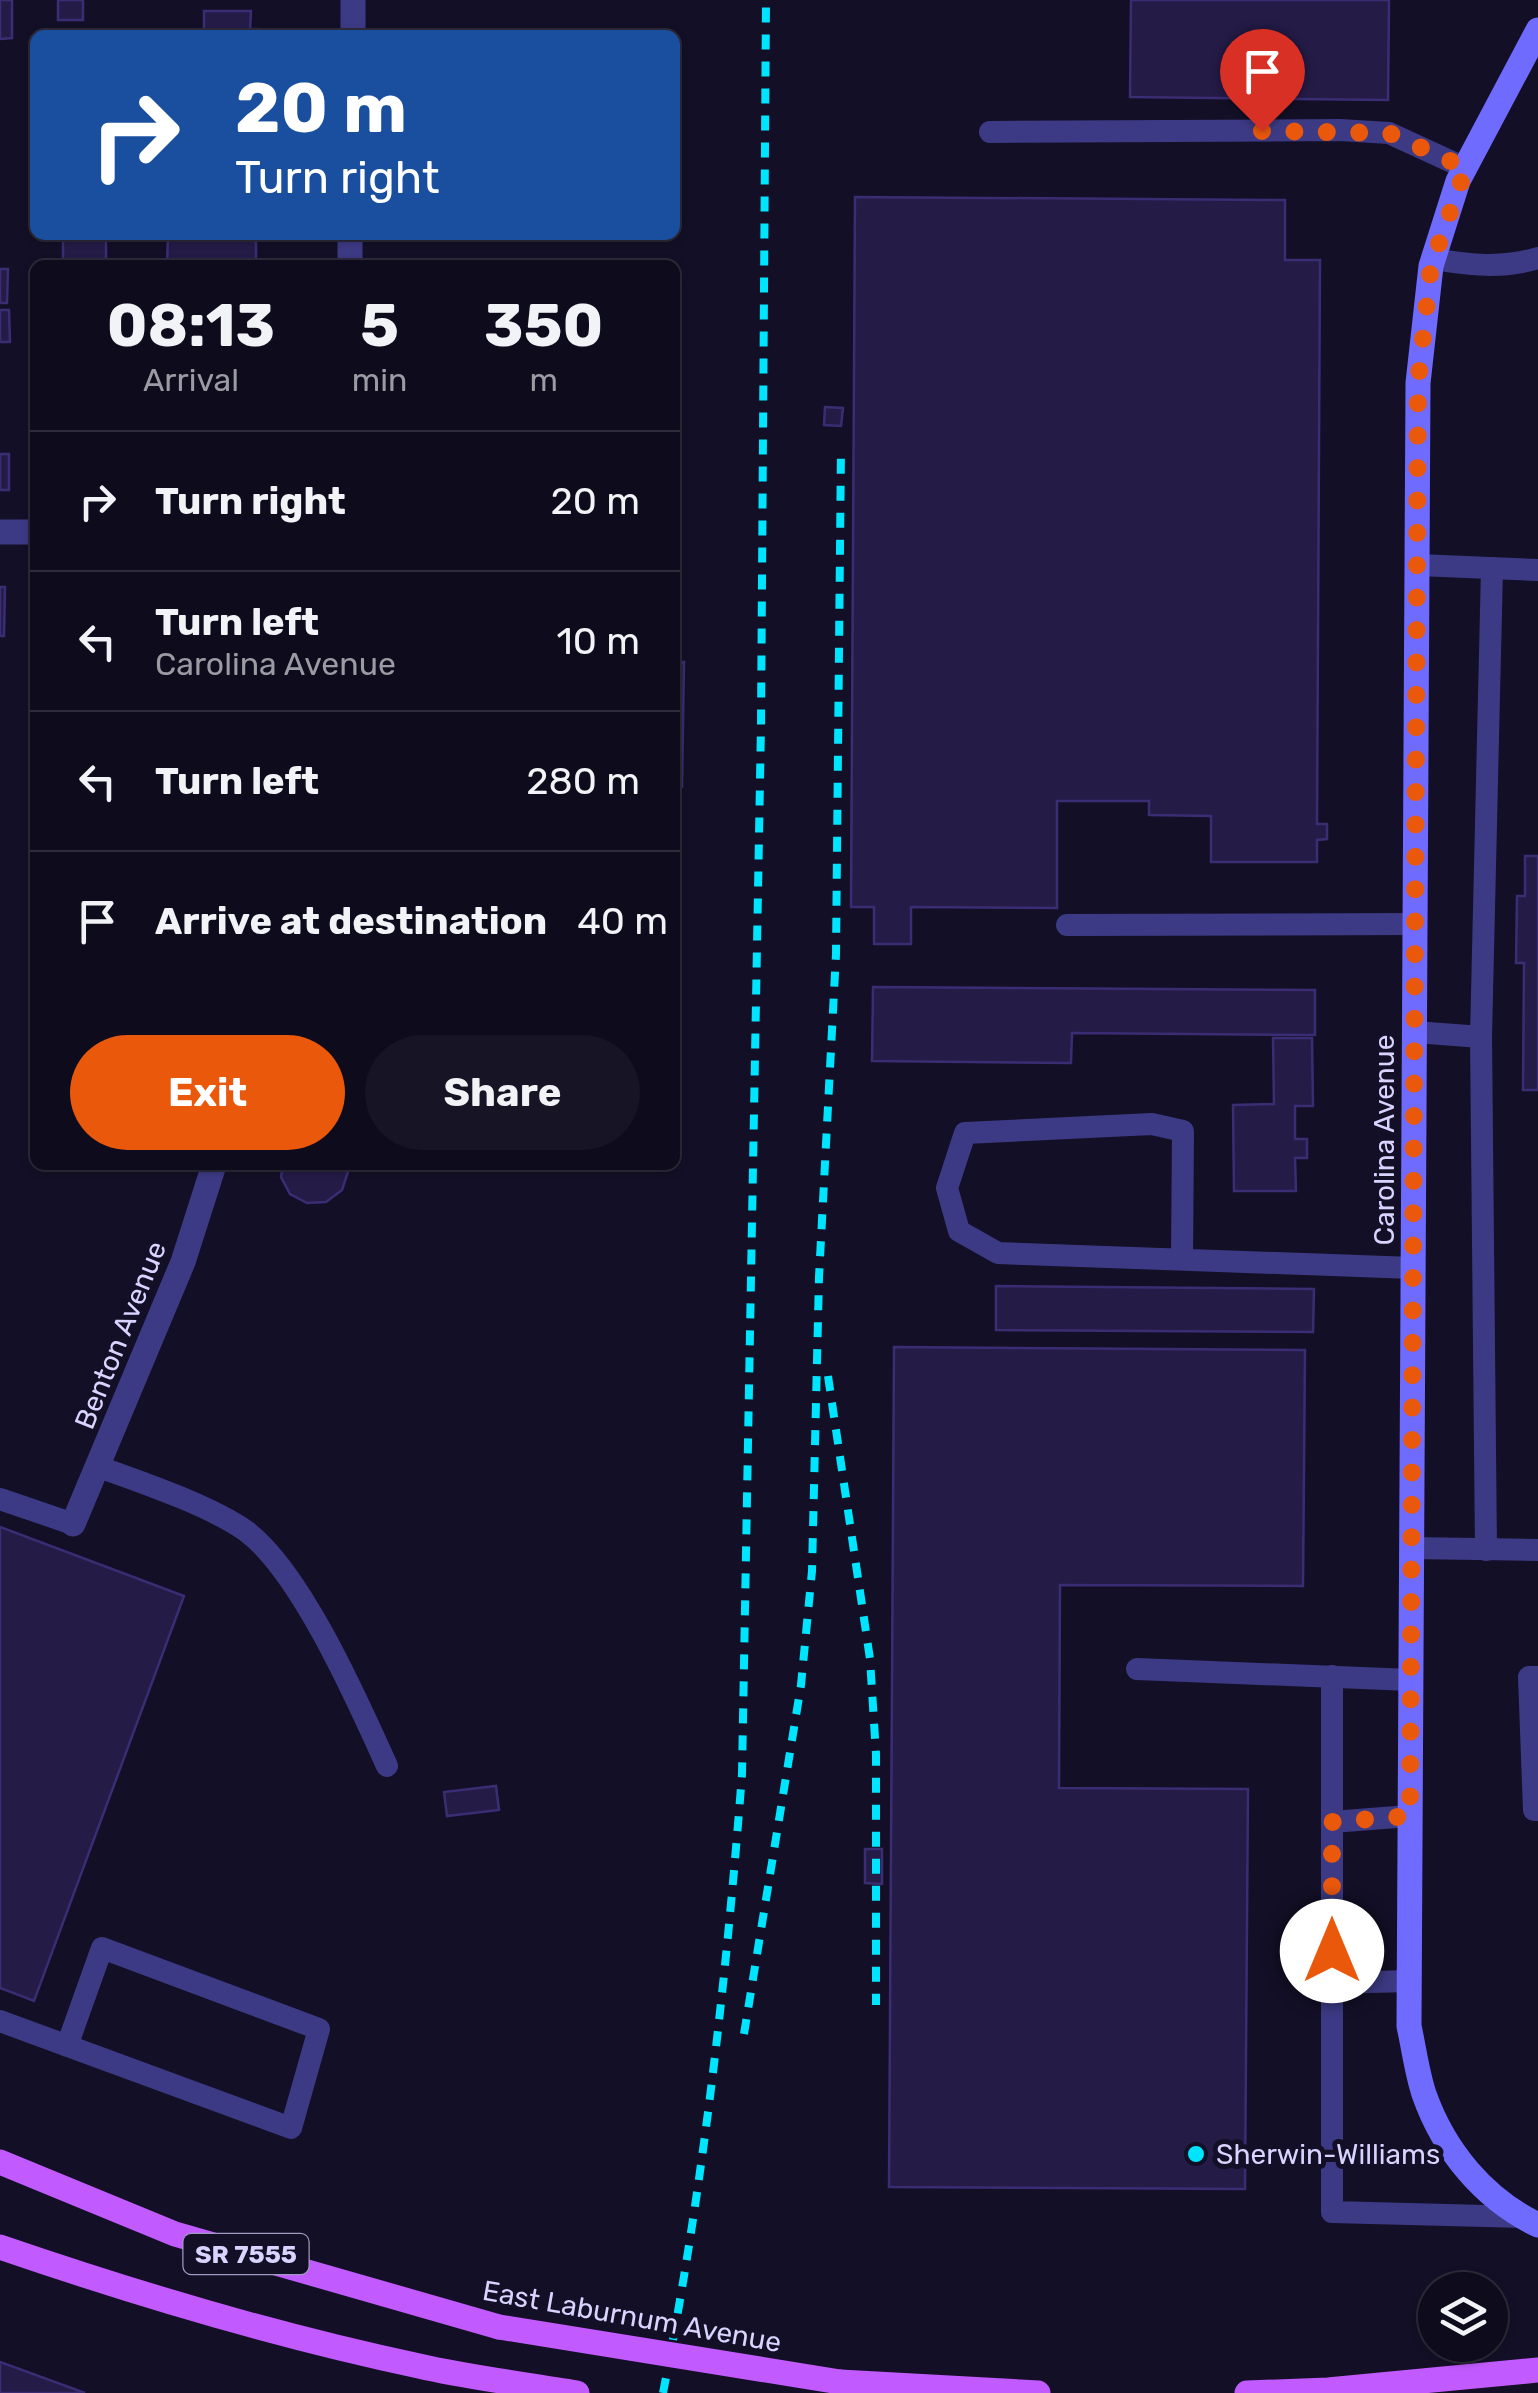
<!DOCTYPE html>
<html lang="en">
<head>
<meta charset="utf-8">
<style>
	:root { --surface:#0e0b1c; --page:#171425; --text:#f1f3f6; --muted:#9b9ba3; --line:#2e2b3b; --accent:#ea580c }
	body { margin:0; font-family:Rubik,sans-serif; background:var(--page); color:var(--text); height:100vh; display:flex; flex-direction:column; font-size:38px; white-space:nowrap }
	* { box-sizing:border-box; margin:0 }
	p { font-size:32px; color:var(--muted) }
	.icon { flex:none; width:55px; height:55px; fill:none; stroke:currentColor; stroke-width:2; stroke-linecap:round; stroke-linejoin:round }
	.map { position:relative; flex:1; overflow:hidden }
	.details { position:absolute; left:30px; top:260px; width:650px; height:910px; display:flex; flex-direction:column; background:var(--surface); border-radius:15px; box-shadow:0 2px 8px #0004,0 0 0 2px var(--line) }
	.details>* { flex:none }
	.hud { position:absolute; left:30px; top:30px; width:650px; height:210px; border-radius:15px; box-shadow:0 2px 8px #0004,0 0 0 2px var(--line); background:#1a4fa0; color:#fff; overflow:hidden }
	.controls { position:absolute; left:1418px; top:2272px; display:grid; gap:20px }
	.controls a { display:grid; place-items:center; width:90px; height:90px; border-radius:50%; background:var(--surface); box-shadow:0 2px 8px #0004,0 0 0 2px var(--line); font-size:50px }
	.pin { position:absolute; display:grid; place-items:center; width:85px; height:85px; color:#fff; margin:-102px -42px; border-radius:50% 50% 50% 0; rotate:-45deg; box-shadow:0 0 10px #0007 }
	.pin .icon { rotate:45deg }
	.me { position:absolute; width:110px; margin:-55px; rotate:0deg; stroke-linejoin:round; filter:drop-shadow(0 0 8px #0008) }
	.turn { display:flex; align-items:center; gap:35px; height:210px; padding:0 40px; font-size:45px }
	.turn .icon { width:130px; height:130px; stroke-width:2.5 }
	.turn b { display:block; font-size:70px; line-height:85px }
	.eta { display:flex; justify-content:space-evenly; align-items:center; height:170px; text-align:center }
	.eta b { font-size:60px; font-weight:700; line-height:70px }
	.action { display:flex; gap:20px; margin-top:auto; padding:20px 40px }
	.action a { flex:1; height:115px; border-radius:60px; background:var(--accent); color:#fff; font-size:40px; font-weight:700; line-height:115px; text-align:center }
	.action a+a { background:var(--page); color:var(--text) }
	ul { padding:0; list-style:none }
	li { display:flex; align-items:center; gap:30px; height:140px; padding:0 40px; border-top:2px solid var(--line) }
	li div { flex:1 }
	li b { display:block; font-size:38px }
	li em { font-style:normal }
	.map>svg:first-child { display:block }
	.building { fill:#241b47; stroke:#3b2d73; stroke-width:2.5 }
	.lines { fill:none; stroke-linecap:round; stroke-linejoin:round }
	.lane { stroke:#3d3a85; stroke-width:22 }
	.street { stroke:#3d3a85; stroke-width:25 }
	.secondary { stroke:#6f6bff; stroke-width:25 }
	.primary { stroke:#c25bff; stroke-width:25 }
	.rail { stroke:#00e5ff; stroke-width:8; stroke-dasharray:15 12; stroke-linecap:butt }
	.primary-bridge { stroke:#c25bff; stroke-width:25 }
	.route { stroke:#ea580c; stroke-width:18; stroke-dasharray:0 32.4 }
	.poi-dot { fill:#00e5ff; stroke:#130f26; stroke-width:4 }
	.labels { text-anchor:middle; stroke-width:10; stroke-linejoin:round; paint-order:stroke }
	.shield { fill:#130f26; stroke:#9e99be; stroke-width:2.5 }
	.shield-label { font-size:25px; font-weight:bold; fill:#d9d4ff }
	.street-label { font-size:28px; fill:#d9d4ff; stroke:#130f26 }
	.poi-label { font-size:28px; fill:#d9d4ff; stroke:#130f26; text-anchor:start }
</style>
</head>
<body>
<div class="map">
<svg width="1538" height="2393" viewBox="0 0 1538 2393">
	<rect width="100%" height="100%" fill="#130f26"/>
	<g class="building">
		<path d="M0 0H12V38L0 39Z"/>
		<rect x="58" y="0" width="25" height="20"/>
		<path d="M1131 0H1389L1388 100 1130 97Z"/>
		<path d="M204 11H251L250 29H257V35H204Z"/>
		<path d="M855 197 1285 200V260H1320L1317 824H1327V839L1317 840V862H1211V816L1149 815V801H1057V908L911 907V944H874V907H851Z"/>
		<rect x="63" y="235" width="43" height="30"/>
		<path d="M168 235 256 237V265H167Z"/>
		<path d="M0 269H8L7 303H0Z"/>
		<path d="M0 310H9L10 342H0Z"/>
		<path d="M825 407 843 408 841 426 824 425Z"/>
		<rect x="0" y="454" width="9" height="36"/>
		<path d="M0 587H5L4 636H0Z"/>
		<path d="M684 662 682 787 675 788V663Z"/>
		<path d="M1525 856H1538V1090H1523L1524 963H1516L1517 896H1525Z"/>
		<path d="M873 987 1315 990V1035L1072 1033 1071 1063 872 1061Z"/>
		<path d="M1273 1038H1312L1313 1106H1295V1139H1307V1158H1295L1296 1191H1234L1233 1105 1274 1104Z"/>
		<path d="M283 1165H348V1172L342 1190 326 1202 307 1203 290 1194 281 1177Z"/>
		<path d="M996 1286 1314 1289 1313 1332 996 1330Z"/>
		<path d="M894 1347 1305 1350 1303 1586 1060 1585 1059 1788 1248 1789 1245 2189 889 2187Z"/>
		<path d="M0 1527 184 1596 34 2001 0 1988Z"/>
		<path d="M496 1786 499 1810 447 1816 444 1792Z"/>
		<path d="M865 1849H882V1884L865 1883Z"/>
		<path d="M0 2362 85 2393H0Z"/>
	</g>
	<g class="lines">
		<g class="lane">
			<path d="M990 132 1340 130 1389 133 1465 168"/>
			<path d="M1433 259C1470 265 1502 269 1538 258"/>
			<path d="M1418 565 1538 570"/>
			<path d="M1067 925 1416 924"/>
			<path d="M1415 1032 1481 1037"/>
			<path d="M1182 1259 1183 1131 1152 1124 965 1133 947 1188 959 1231 998 1253 1413 1268"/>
			<path d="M99 1467C141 1482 211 1506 246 1531 301 1572 358 1702 387 1766"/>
			<path d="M0 1499 73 1524"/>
			<path d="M1411 1548 1538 1550"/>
			<path d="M1486 1550 1481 1037 1492 568"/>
			<path d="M1137 1669 1410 1680"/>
			<path d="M1332 1676V2212L1524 2217"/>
			<path d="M1538 1677H1529L1534 1810H1538"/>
			<path d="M1332 1822 1409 1816"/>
			<path d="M1332 1983 1409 1981"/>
			<path d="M0 2021 291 2128 319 2029 102 1948 67 2046"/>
		</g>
		<g class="street">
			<path d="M353 35V0"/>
			<path d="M350 265V235"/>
			<path d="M0 532H35"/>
			<path d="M73 1524 183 1262 214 1165"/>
		</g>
		<path class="secondary" d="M1538 30 1458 181 1431 266 1418 383 1409 2026C1414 2049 1417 2073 1424 2094 1444 2151 1484 2199 1538 2225"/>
		<g class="primary">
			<path d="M0 2162 175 2234 499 2327"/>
			<path d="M0 2247C137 2294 277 2336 419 2366 471 2378 524 2384 577 2393"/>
			<path d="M840 2382 1038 2393"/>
			<path d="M1247 2393 1328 2390 1538 2370"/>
		</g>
		<g class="rail">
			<path d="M828 1376 870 1659 876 1754V2005"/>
			<path d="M744 2034 801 1685 812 1571 819 1277 836 954 841 447"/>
			<path d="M663 2393C703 2188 726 1982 742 1774L761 725 766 0"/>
		</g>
		<path class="primary-bridge" d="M499 2327 840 2382"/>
	</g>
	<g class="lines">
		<path class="route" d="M1262 131 1389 133 1466 168 1431 266 1418 383 1410 1816 1332 1822V1951"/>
	</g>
	<circle class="poi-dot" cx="1196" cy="2154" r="10"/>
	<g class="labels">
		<rect class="shield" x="183.5" y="2234" width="125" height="40" rx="8"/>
		<g class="shield-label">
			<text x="246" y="2263">SR 7555</text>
		</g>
		<g class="street-label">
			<text transform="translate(1384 1140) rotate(-90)" y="10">Carolina Avenue</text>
			<text transform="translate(120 1335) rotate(-68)" y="10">Benton Avenue</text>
			<text transform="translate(632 2316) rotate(10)" y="10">East Laburnum Avenue</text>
		</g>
		<g class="poi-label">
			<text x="1216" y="2164">Sherwin-Williams</text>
		</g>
	</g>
</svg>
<div class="controls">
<a><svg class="icon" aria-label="layers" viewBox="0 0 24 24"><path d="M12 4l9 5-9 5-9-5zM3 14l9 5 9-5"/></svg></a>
</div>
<div class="pin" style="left:1262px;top:131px;background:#d93025"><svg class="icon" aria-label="arrive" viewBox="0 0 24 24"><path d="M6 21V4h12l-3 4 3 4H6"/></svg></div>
<svg class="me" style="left:1332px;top:1951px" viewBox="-20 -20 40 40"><circle r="19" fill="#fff"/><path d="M0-13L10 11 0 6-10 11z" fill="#ea580c"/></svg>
<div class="hud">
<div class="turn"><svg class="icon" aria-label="right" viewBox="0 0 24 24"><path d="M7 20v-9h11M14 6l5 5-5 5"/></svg><div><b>20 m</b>Turn right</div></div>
</div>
<section class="details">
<div class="eta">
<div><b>08:13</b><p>Arrival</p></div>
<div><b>5</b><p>min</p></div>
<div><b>350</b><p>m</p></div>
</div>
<ul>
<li><svg class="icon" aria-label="right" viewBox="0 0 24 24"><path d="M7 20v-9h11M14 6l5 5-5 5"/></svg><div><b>Turn right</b></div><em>20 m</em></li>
<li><svg class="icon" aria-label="left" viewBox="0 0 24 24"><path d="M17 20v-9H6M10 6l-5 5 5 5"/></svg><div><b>Turn left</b><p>Carolina Avenue</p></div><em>10 m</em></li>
<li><svg class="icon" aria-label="left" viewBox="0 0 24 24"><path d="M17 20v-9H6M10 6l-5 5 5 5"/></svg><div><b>Turn left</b></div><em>280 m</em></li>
<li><svg class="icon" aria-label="arrive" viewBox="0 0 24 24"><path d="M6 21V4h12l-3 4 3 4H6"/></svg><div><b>Arrive at destination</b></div><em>40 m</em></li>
</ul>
<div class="action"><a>Exit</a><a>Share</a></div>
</section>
</div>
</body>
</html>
